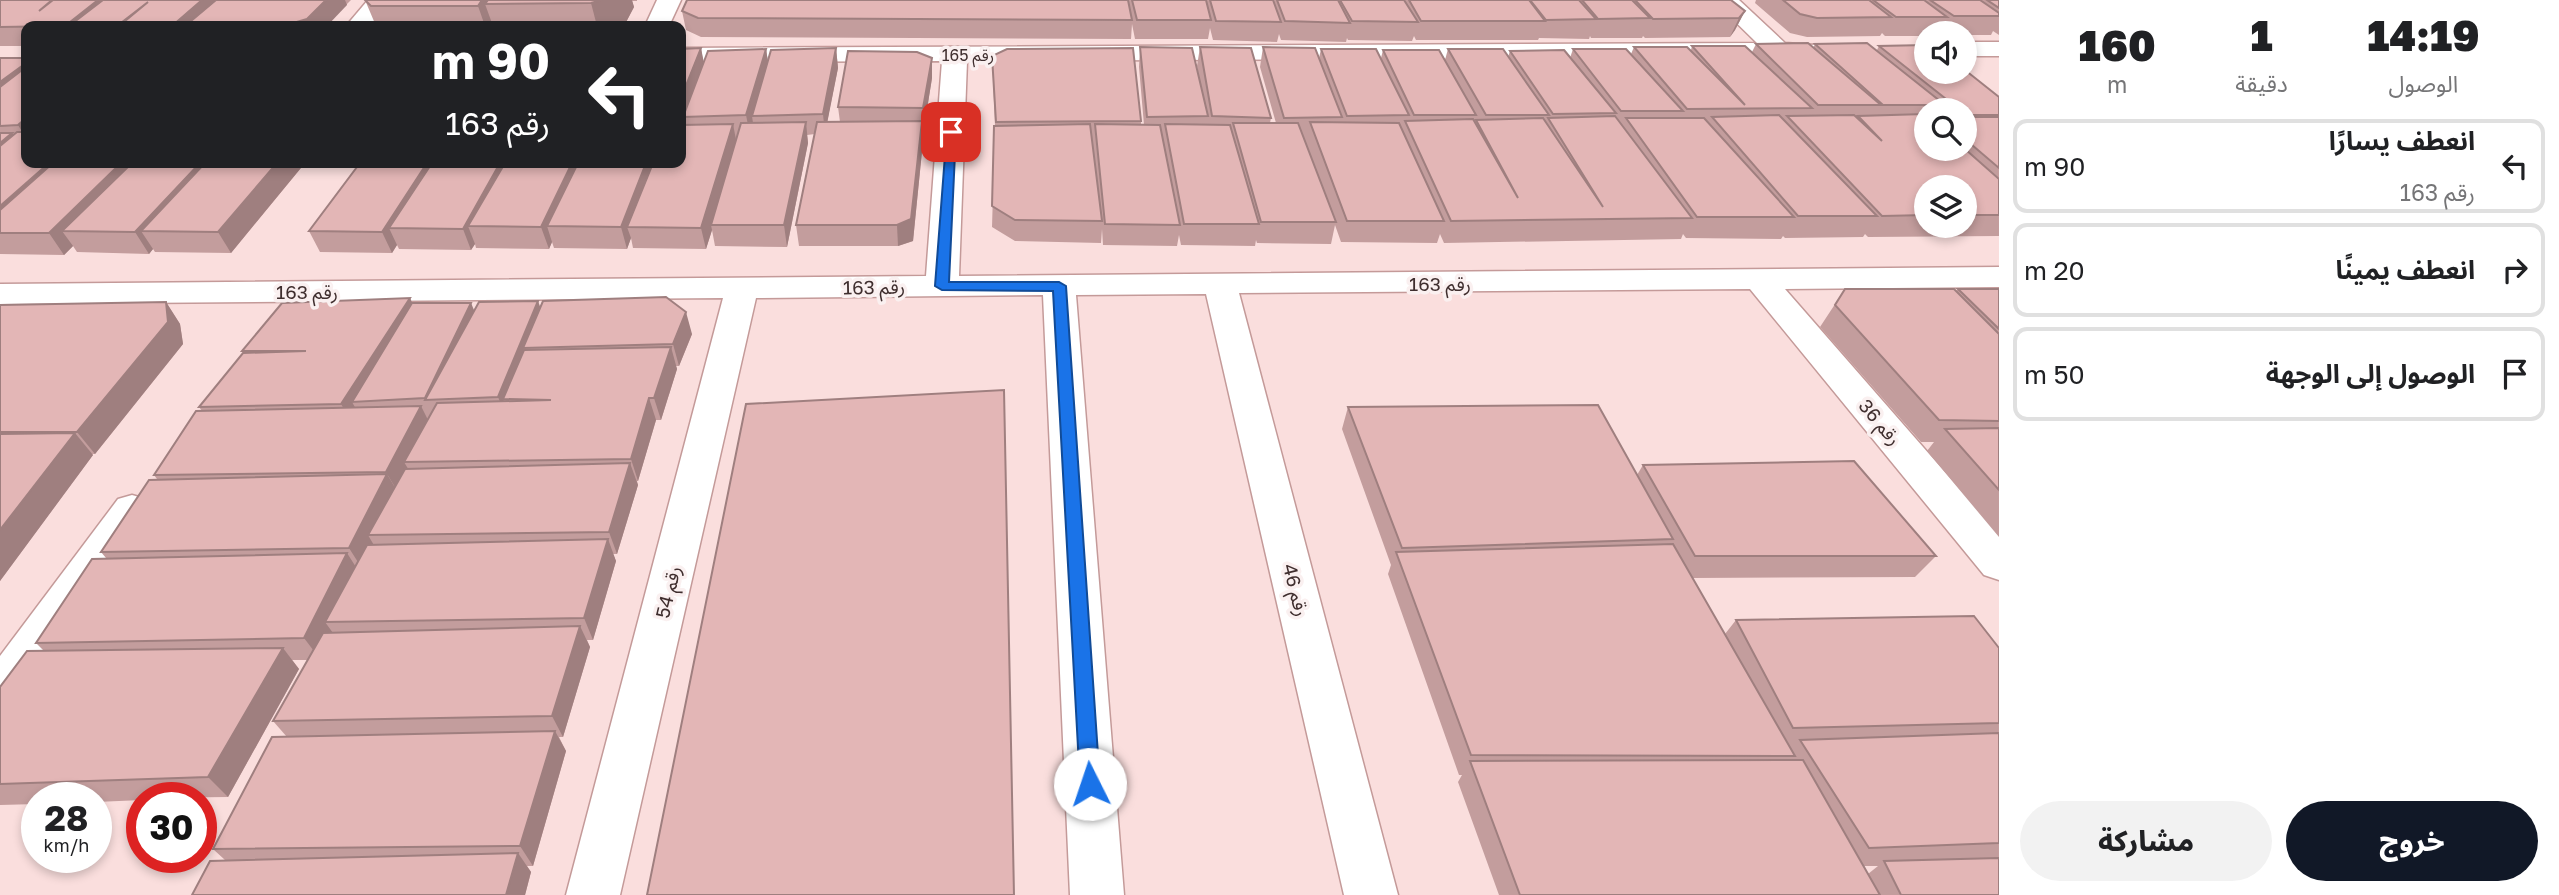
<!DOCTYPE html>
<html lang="ar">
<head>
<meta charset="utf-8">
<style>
	:root { --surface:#fff; --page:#f2f2f2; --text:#202124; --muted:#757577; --line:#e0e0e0; --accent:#111827 }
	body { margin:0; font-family:"Golos Text","Noto Sans Arabic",sans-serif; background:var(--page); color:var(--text); direction:rtl; height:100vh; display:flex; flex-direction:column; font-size:26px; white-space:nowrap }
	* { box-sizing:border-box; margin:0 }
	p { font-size:23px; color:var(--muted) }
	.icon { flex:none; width:38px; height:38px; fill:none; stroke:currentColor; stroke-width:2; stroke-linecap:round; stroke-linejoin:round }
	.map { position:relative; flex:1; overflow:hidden; direction:ltr }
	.side { display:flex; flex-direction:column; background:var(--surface); width:560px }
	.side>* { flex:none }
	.banner { position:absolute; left:21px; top:21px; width:665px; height:147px; border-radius:14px; box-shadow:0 4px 10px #0003; direction:rtl; background:#202124; color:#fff; overflow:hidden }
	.fabs { position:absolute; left:1914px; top:21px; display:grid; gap:14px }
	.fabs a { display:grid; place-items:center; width:63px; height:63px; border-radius:50%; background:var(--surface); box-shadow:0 4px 10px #0003; font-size:35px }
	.speed { position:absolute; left:21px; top:782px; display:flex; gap:14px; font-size:35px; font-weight:700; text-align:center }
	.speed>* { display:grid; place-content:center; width:91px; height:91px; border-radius:50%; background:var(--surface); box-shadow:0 4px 10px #0003; line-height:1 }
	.speed small { font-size:18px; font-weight:400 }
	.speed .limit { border:10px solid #d22; background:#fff; color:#111 }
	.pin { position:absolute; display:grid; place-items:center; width:60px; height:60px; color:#fff; margin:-30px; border-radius:14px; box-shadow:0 4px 10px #0006 }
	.me { position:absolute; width:77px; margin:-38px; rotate:356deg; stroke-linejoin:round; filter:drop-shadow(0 0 5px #0008) }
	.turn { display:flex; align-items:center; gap:24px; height:147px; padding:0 21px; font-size:32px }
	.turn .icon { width:91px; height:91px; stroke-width:2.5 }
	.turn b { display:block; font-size:49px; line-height:60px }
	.eta { display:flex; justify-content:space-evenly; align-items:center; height:119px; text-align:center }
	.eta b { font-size:42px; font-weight:800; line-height:49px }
	.primary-button { display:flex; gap:14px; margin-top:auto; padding:14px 21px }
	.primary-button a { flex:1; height:80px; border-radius:42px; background:var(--accent); color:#fff; font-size:28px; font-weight:800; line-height:80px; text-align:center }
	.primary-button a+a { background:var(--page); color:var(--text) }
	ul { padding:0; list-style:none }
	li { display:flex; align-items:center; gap:21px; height:94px; margin:0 14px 10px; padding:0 7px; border:4px solid var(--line); border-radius:14px }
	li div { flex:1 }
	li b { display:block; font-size:26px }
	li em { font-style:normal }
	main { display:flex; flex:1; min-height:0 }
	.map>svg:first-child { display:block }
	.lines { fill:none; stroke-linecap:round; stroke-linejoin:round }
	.street-casing { stroke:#c49a99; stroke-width:3 }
	.street { fill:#fff; fill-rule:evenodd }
	.wall { fill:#c39d9d; fill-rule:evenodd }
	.shaded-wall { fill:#9f7f7f }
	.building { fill:#e3b6b6; stroke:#9f7f7f; stroke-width:2 }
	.route { fill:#1a73e8; stroke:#114b97; stroke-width:2 }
	.labels { text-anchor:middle; stroke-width:7; stroke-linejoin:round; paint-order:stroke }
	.far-street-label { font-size:16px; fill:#3f2e2e; stroke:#faf0f0 }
	.street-label { font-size:19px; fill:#3f2e2e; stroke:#faf0f0 }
</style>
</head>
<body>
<main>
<section class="side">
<div class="eta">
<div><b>14:19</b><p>الوصول</p></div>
<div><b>1</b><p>دقيقة</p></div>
<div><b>160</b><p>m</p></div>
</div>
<ul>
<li><svg class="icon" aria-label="left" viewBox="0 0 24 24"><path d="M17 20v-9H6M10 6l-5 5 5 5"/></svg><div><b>انعطف يسارًا</b><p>رقم 163</p></div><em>90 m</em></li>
<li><svg class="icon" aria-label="right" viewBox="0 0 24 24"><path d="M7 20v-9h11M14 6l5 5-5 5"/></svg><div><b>انعطف يمينًا</b></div><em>20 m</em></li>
<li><svg class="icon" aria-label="arrive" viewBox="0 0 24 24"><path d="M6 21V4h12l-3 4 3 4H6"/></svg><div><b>الوصول إلى الوجهة</b></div><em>50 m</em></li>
</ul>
<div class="primary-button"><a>خروج</a><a>مشاركة</a></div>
</section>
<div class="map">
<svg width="1999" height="895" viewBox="0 0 1999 895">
	<rect width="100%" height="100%" fill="#fadedd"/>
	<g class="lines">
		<defs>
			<g id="street">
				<path d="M368 0H392L370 26H346Z"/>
				<path d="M657 0H681L669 26H645Z"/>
				<path d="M1713 0H1739L1785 43 1815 45 1818 50 1815 55 1806 57 967 61 959 276 1999 267V287L1785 289 1999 534V580L1984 575 1750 289 1239 293 1398 895H1344L1206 294 1076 295 1124 895H1070L1043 295 756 298 620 895H566L723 298 0 304V284L926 276 942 61 681 62V48L1757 43Z"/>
				<rect x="1965" y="42" width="34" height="14"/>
				<path d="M132 495 146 499 152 510 146 521 17 707 0 713V656L118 499Z"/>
			</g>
		</defs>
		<use href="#street" class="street-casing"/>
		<use href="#street" class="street"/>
	</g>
	<g class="wall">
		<path d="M0 0H351L347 4V5L26 26V46H0Z"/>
		<path d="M365 0H637V1H632L634 7 624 26H376Z"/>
		<path d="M687 0H1731L1745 11 1735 30 1730 37 1645 38 1643 36 1642 38H1591L1590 36 1589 39 1539 38 1538 40H1416L1414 36 1412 41 1348 40 1347 38 1346 42 1281 40 1279 34 1277 42 1213 40 1210 28 1208 39H1135L1132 24 1131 39 701 37 686 30 682 11Z"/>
		<path d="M1756 0H1999V35L1993 31 1991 35H1965V33H1927V36H1885L1882 33 1880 36 1807 37 1790 33 1755 3Z"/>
		<path d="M1756 44 1813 48 1815 44 1877 50 1879 46 1999 97V236L1868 237 1865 234 1863 237 1785 238 1783 236 1781 239 1686 238 1683 234 1681 239 1444 243 1440 234 1437 243 1341 242 1335 225 1331 244 1257 243 1256 240 1255 246 1181 245 1179 235 1177 246 1103 245 1102 229 1101 243 1015 241 992 227 995 126 992 56 1141 121V125H1144L1139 67 1140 47 1199 78 1197 66 1200 47 1271 118 1270 123H1276L1260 67 1263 47 1319 58 1321 49 1381 58 1383 50 1445 60 1448 49 1508 57 1510 51 1570 58 1573 49 1631 54 1634 47 1691 50 1692 46 1752 52ZM1927 110H1965V149H1927ZM1927 187H1965V226H1927Z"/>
		<path d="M701 48 703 62 766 49 768 61 836 48 838 68 827 122H840L838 107 932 58V78L924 128H922L923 141 913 241 898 246H799L796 225 815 134 807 135 808 143 787 247 715 246 712 230 706 249 633 248 631 238 627 249 554 248 552 242 549 249 476 248 475 244 471 250 399 249 397 245 392 253 320 252 309 231 681 163V49Z"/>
		<path d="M0 58H26V163H305L231 253 155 252 153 249 149 254 77 252 73 246 64 255 0 254Z"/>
		<path d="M1845 289 1956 291 1958 289H1999V537L1927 451 1934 442H1921L1820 327Z"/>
		<path d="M410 298 412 303 474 310 540 308 692 334 679 366H676L677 369 661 420H656L638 481H637L638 485 617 554H613L616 561 593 640H587L590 647 563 737H559L566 751 533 866H527L531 872 525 895H192L225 860 213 849 287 737 273 721 308 660H292L299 669 228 797 142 798V800L96 802V798H37V804L0 805V687L44 651 36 643 106 558 101 552 157 479 154 475 202 411 199 407 244 353 242 351Z"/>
		<path d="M166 302 180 324 183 344 95 454H92L93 455 0 581V305Z"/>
		<path d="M1348 407 1637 475 1643 465 1936 556 1915 577 1692 578 1725 634 1736 620 1999 648V895H1499L1458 782 1462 775H1459L1388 574 1391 565 1342 429ZM1864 866H1878L1868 874Z"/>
	</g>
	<g class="shaded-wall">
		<path d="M98 0H132L100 26H65Z"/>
		<path d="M202 0H233L204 26H172Z"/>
		<path d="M326 0H345L347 5 327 26H283Z"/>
		<path d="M482 0H516L485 4 493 26H485L478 6Z"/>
		<path d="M602 0H632L634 7 624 26H597L591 3Z"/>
		<path d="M1745 11 1735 30 1730 37 1739 18Z"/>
		<path d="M701 48 705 68 683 117 684 121 681 130V98Z"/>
		<path d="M836 48 838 68 825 134 823 114Z"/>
		<path d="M766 49 769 69 752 116 753 123 750 135 746 115Z"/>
		<path d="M932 58V78L924 128 923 108Z"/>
		<path d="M26 63V93L0 112V82Z"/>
		<path d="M26 118V138L18 125Z"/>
		<path d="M922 121 923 141 913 241 898 246 897 225Z"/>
		<path d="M806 122 808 143 787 247 784 225Z"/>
		<path d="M733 124 737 145 711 225 712 230 706 249 701 228Z"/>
		<path d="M12 133 26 154 0 176V143Z"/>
		<path d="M49 163H86L0 233V206Z"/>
		<path d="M121 163H154L62 231 73 246 64 255 49 233Z"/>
		<path d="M200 163H231L141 231 153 249 149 254 135 232Z"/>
		<path d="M277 163H305L231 253 218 232Z"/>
		<path d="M427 163H449L389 228 397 245 392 253 382 232Z"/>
		<path d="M500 163H519L468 226 475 244 471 250 463 229Z"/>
		<path d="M572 163H589L547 226 552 242 549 249 541 227Z"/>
		<path d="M646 163H659L627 227 631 238 627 249 621 227Z"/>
		<path d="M410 298 420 320 352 402 360 416 354 426 341 404Z"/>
		<path d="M538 301 546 323 523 348 529 364 503 399 509 414 507 419 498 397Z"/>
		<path d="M166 302 180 324 183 344 95 454 77 432Z"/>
		<path d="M471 303 480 324 426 400 425 398Z"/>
		<path d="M686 312 692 334 679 366 673 344Z"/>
		<path d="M671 347 677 369 661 420 654 398Z"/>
		<path d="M649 398 656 420 638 481 631 459Z"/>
		<path d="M421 406 432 428 404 462 410 472 399 494 386 472Z"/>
		<path d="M75 433 93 455 0 581V530Z"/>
		<path d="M630 463 638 485 617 554 609 532Z"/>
		<path d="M387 474 400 496 368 535 375 547 363 570 349 548Z"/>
		<path d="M608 539 616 561 593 640 584 618Z"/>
		<path d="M347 553 361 575 325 622 333 633 320 659 304 638Z"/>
		<path d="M580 626 590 647 563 737 552 716Z"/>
		<path d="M283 648 299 669 228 797 208 777Z"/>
		<path d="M555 731 566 751 533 866 520 846Z"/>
		<path d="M518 853 531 872 525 895H506Z"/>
	</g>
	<g class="building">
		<path d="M0 0H52L39 11 53 0H98L65 26 0 27Z"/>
		<path d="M103 0H202L172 26H119L148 2 117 26H69Z"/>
		<path d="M216 0H326L307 19 283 26H185Z"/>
		<path d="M365 0H482L478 6H371Z"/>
		<path d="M488 0H602L591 3 485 4Z"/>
		<path d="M687 0H1128L1132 20 698 18 682 11Z"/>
		<path d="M1132 0H1206L1211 20H1137Z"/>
		<path d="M1210 0H1273L1281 22 1216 21Z"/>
		<path d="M1277 0H1338L1350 23 1285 21Z"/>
		<path d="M1340 0H1404L1418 22 1352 21Z"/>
		<path d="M1409 0H1529L1545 21H1421Z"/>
		<path d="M1530 0H1579L1596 19 1546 20Z"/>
		<path d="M1582 0H1632L1650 18 1598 19Z"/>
		<path d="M1635 0H1731L1745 11 1739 18 1653 19Z"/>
		<path d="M1783 0H1869L1891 17 1817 18 1800 14Z"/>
		<path d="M1873 0H1924L1947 17H1896Z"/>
		<path d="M1930 0H1980L1999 13V16H1954Z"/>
		<path d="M1987 0H1999V8Z"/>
		<path d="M1808 43 1881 105H1818L1756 44Z"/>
		<path d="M1867 43 1945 105H1883L1815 44Z"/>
		<path d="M1927 45V72H1965V70L1999 97V115H1966L1965 110H1960L1879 46Z"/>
		<path d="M1692 46H1745L1812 108 1687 109 1634 47H1687L1745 105Z"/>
		<path d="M1140 47 1192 48 1208 116 1147 117Z"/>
		<path d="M1200 47 1251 48 1271 118 1212 116Z"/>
		<path d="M1263 47 1315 48 1342 117 1284 118Z"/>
		<path d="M701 48 681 98V49Z"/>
		<path d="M836 48 823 114 752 116 771 50Z"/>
		<path d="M1133 48 1141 121 996 122 992 56 1007 49Z"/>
		<path d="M766 49 746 115 683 117 708 51Z"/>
		<path d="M1321 49H1376L1409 115 1347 116Z"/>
		<path d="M1448 49H1503L1549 115H1486Z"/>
		<path d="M1573 49H1626L1683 111H1621Z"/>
		<path d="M1383 50H1439L1476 115H1414Z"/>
		<path d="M1564 50 1616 113 1553 114 1510 51Z"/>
		<path d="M848 51 917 52 932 58 923 108 838 107Z"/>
		<path d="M0 58H26V63L0 82Z"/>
		<path d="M26 67V118L18 125 0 126V87Z"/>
		<path d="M1925 114 1927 116V149H1965L1999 179V215H1965V187H1927V215L1882 216 1787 116 1854 115 1882 141 1858 116Z"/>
		<path d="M1779 115 1877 216H1798L1712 117Z"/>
		<path d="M1615 116 1692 218 1451 221 1405 121 1473 119 1518 198 1476 120 1543 118 1603 207 1548 118Z"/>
		<path d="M1965 117H1999V168L1965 139Z"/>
		<path d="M1626 118H1704L1794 217H1697Z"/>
		<path d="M922 121 911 219 897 225H796L817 122Z"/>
		<path d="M806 122 784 225H711L741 123Z"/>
		<path d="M1310 122 1399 123 1444 221H1347Z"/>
		<path d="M1233 123H1298L1336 222H1261Z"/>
		<path d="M733 124 701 228 627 227 653 163H681V125Z"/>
		<path d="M1090 124 1102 221 1015 220 992 206 994 126Z"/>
		<path d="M1095 124 1160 125 1180 225 1105 224Z"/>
		<path d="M1165 124 1230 125 1259 224H1184Z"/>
		<path d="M17 132H26V163H49L0 206V146Z"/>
		<path d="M0 133H12L0 143Z"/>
		<path d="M53 163H121L49 233H0V210Z"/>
		<path d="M132 163H200L135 232 62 231Z"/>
		<path d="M205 163H277L218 232 141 231Z"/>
		<path d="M360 163H427L382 232 309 231Z"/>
		<path d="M432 163H500L463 229 389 228Z"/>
		<path d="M505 163H572L541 227 468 226Z"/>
		<path d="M578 163H646L621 227 547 226Z"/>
		<path d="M1845 289H1954L1999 334V421L1939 420 1835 305Z"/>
		<path d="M1958 289H1999V329Z"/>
		<path d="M666 297 686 312 673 344 523 348 543 301Z"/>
		<path d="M410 298 341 404 199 407 243 353 306 351H242L282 303Z"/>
		<path d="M538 301 498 397 425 400 479 302Z"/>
		<path d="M166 302 168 322 77 432H0V305Z"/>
		<path d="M412 303H471L425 398 352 402Z"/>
		<path d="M671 347 654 398H649L631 459 404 462 437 403 551 400 503 399 524 350Z"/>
		<path d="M1004 390 1014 895H647L746 404Z"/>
		<path d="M1598 405 1673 539 1402 548 1348 407Z"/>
		<path d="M421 406 386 472 154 475 196 411Z"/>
		<path d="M1999 428V490L1945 429Z"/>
		<path d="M75 433 0 530V434Z"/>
		<path d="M1854 461 1936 556H1695L1643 465Z"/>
		<path d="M630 463 609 532 368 535 405 469Z"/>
		<path d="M387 474 349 548 101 552 149 480Z"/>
		<path d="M608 539 584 618 325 622 367 545Z"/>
		<path d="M1673 544 1795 756 1471 755 1396 552Z"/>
		<path d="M347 553 304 638 36 643 92 559Z"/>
		<path d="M1974 616 1999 648V723L1793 728 1736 620Z"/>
		<path d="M580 626 552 716 273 721 323 633Z"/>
		<path d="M283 648 208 777 0 784V687L27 651Z"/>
		<path d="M555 731 520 846 213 849 272 737Z"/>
		<path d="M1999 733V843L1869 848 1800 740Z"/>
		<path d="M1803 760 1880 895H1520L1470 761Z"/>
		<path d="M518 853 506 895H192L210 861Z"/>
		<path d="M1999 858V895H1901L1884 861Z"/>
	</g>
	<path class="route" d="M947 129 956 132 949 282H1059L1066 286 1100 784 1097 791 1090 794 1083 791 1080 784 1053 291 942 290 935 286Z"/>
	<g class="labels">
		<g class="far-street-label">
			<text x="968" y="61">رقم 165</text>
		</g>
		<g class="street-label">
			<text x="1440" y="291">رقم 163</text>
			<text transform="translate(874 287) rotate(-1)" y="7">رقم 163</text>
			<text x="307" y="299">رقم 163</text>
			<text transform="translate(1880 422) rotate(50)" y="7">رقم 36</text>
			<text transform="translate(1296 590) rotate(76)" y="7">رقم 46</text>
			<text transform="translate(668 592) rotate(-76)" y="7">رقم 54</text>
		</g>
	</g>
</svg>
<div class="fabs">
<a><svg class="icon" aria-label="sound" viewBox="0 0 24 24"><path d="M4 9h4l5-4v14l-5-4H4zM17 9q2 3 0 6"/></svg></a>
<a><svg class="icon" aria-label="search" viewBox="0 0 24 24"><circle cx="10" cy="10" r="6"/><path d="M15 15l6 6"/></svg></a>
<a><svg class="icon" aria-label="layers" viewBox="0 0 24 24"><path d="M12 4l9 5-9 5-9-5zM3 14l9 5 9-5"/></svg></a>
</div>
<div class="speed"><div>28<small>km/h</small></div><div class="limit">30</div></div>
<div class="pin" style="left:951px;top:132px;background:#d93025"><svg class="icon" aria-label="arrive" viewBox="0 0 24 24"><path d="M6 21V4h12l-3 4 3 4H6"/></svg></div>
<svg class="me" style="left:1090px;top:784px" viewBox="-20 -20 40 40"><circle r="19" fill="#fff"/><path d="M0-13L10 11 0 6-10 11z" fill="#1a73e8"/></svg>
<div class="banner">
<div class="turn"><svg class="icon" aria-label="left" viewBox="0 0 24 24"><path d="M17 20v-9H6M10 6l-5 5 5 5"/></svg><div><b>90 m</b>رقم 163</div></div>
</div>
</div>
</main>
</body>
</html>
